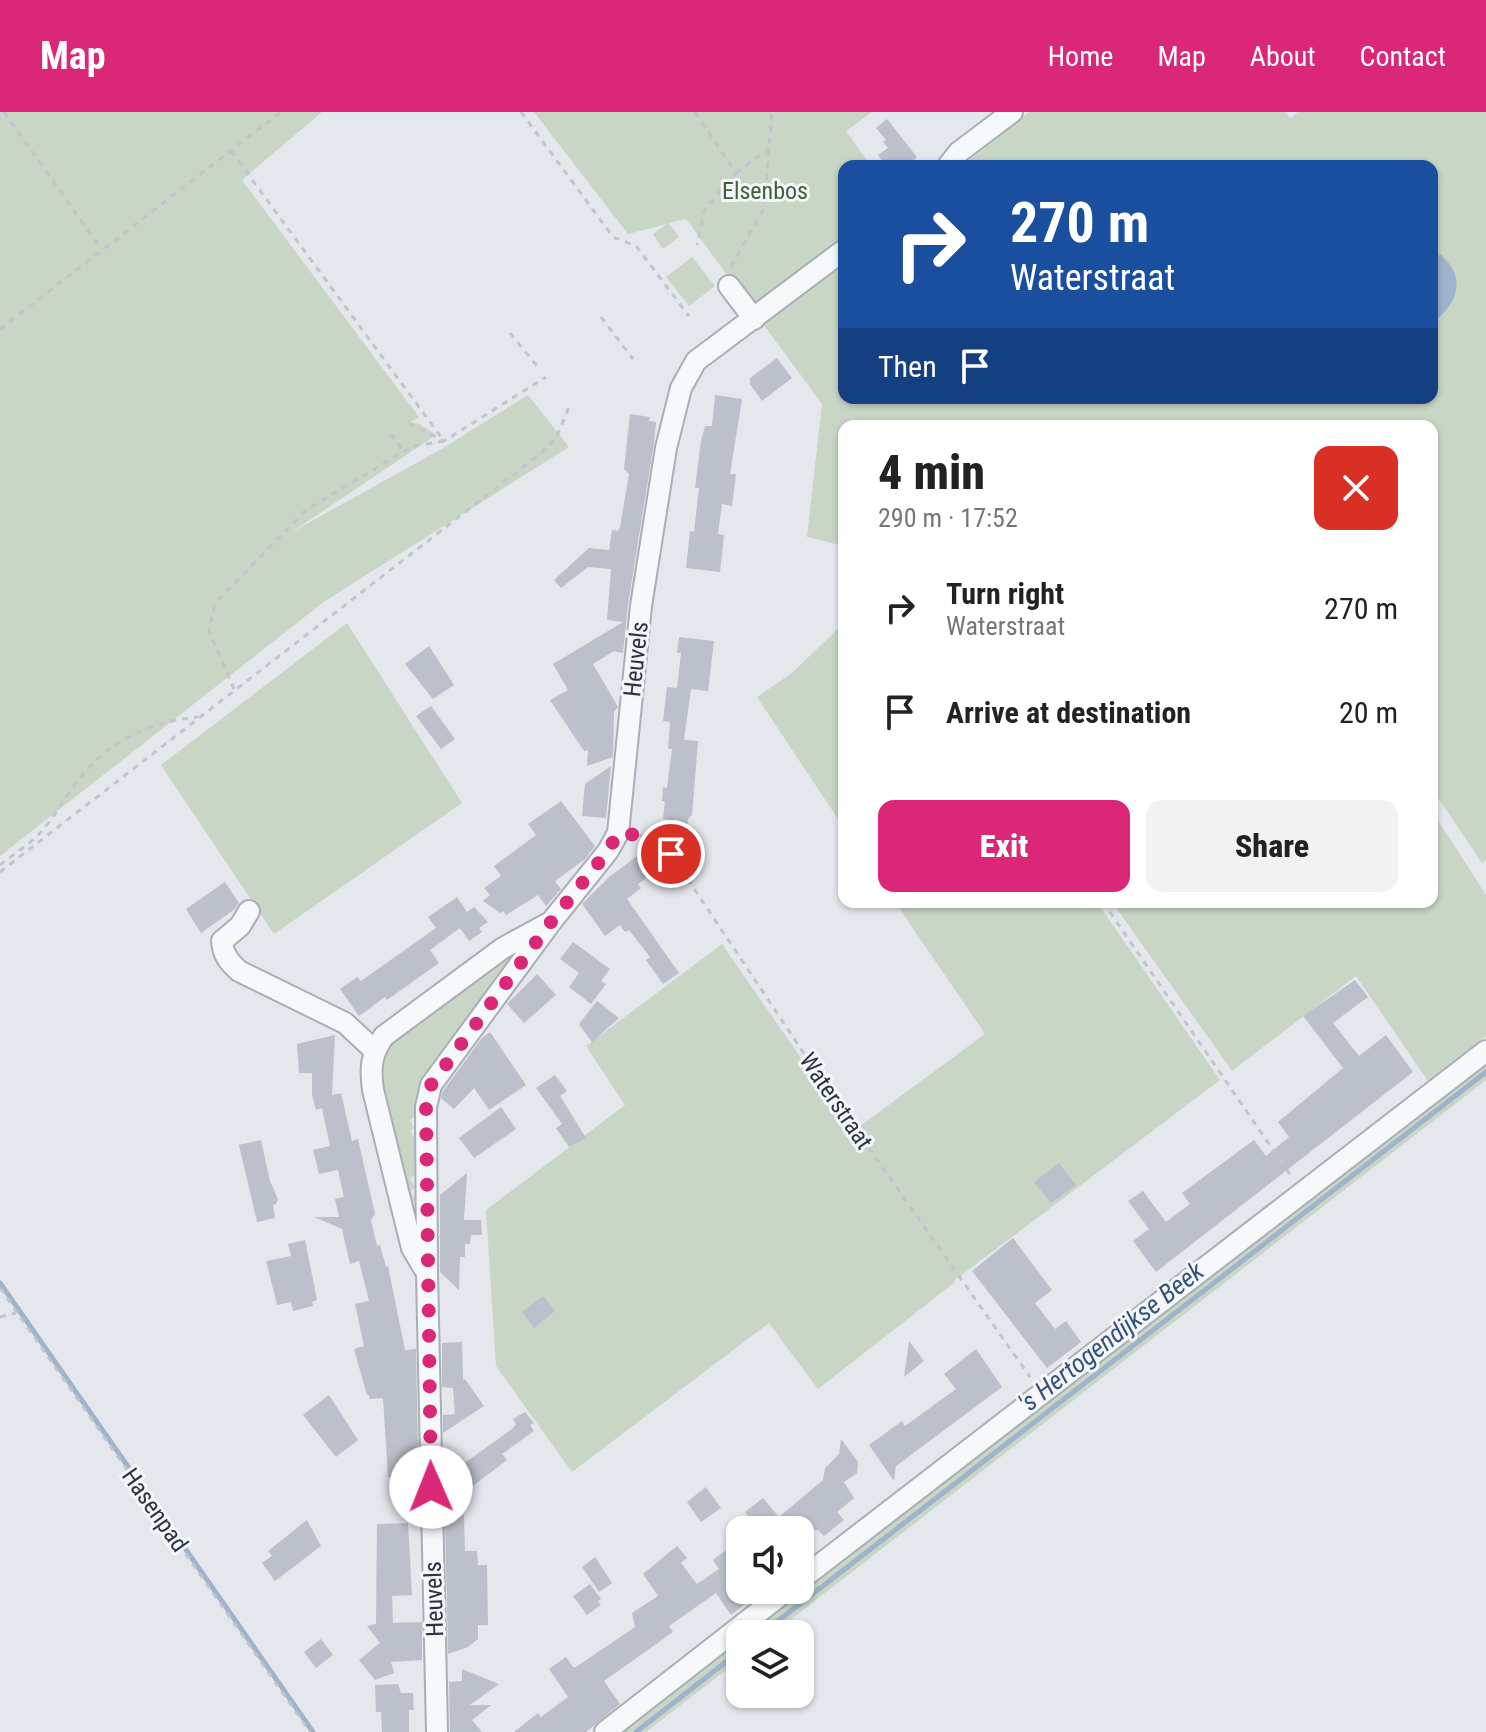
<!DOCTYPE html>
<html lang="en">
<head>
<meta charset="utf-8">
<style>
	:root { --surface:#fff; --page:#f2f2f2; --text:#222; --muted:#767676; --accent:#db2777 }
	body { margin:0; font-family:"Roboto Condensed",sans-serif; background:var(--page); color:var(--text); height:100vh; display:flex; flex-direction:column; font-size:30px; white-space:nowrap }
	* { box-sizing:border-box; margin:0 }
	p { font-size:26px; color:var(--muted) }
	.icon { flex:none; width:44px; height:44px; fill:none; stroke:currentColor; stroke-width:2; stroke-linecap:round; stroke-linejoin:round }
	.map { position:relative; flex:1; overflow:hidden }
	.side { position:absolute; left:838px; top:308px; width:600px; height:488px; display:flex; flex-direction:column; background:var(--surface); border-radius:16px; box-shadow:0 2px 6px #0004 }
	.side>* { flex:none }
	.banner { position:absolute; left:838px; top:48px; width:600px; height:244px; border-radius:16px; box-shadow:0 2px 6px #0004; background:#1a4fa0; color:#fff; overflow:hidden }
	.tools { position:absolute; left:726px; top:1404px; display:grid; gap:16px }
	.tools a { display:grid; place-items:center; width:88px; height:88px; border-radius:16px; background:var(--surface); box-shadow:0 2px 6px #0004; font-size:40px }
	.pin { position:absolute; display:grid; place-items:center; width:68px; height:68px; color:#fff; margin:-34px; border:4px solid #fff; border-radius:50%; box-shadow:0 2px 8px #0007 }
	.me { position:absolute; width:88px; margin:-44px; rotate:359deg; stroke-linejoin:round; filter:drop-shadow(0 0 6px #0008) }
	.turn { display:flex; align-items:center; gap:28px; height:168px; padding:0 40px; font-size:36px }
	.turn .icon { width:104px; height:104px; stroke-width:2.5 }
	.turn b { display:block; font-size:56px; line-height:68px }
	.then { display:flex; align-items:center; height:76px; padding:0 40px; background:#0003; gap:16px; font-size:30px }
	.round { display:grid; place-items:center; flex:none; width:84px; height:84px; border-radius:16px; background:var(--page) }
	.headline { display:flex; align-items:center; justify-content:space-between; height:136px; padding:0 40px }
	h1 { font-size:48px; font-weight:800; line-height:60px }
	.button { display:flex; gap:16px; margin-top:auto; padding:16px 40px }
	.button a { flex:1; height:92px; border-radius:16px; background:var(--accent); color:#fff; font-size:32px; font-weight:800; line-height:92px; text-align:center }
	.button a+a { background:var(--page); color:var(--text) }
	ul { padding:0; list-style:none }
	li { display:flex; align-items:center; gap:24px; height:104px; padding:0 40px }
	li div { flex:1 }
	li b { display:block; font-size:30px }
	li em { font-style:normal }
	header { display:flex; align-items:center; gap:48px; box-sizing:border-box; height:112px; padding:0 40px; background:var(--accent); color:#fff }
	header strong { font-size:38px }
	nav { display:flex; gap:44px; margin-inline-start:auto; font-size:28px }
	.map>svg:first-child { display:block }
	.green { fill:#c9d6c5 }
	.water { fill:#9fb4cc }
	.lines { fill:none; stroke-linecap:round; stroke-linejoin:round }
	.stream { stroke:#9fb4cc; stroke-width:5 }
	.building { fill:#bbc0ca }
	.minor-casing { stroke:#a9aeb7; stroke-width:24 }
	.path { stroke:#c2c5cb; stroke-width:3; stroke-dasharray:6 6; stroke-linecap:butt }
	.minor { stroke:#f7f8fa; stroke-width:20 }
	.route { stroke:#db2777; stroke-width:14; stroke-dasharray:0 25.2 }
	.labels { text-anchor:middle; stroke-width:6; stroke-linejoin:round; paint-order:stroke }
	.park-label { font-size:24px; fill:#3f6138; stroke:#f4f6f9 }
	.street-label { font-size:24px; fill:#2b3445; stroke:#f4f6f9 }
	.water-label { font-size:26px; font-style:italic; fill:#34527a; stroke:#f4f6f9 }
</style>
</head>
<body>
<header>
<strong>Map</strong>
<nav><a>Home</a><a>Map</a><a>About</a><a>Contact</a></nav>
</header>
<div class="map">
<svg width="1486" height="1620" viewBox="0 0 1486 1620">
	<rect width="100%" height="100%" fill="#e4e7ec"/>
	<g class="green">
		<path d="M0 0H322L242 68 419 305 410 310 418 311 436 323 292 420 445 335 528 283 569 335 325 489 0 744Z"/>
		<path d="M534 0H872L846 19 871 54H844V286H1432V54H962L1029 0H1286L1290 6 1298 0H1486V748L1482 751 1432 677V314H844V434L807 425 822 292 686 107 669 111 679 125 663 137 653 122 667 112 628 122Z"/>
		<path d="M692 145 715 174 689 194 666 165Z"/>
		<path d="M347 511 462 691 274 822 161 653Z"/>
		<path d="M844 511V716L757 585 792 561Z"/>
		<path d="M1432 699 1486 783V924L1428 969 1356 864 1232 959 1112 790H1432Z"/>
		<path d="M895 790H1097L1220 968 955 1168 954 1166 955 1170 818 1277 769 1211 572 1360 496 1254 486 1098 625 993 586 934 722 832 852 1020 985 922Z"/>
		<path d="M513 837 519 841 458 919 457 930H449L441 941V951L431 953 425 963 421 1016 414 1005 410 1008 414 1016 410 1019 420 1035 422 1075 415 1063 410 1066 415 1076 410 1079 415 1088 411 1091 422 1110 417 1123 376 972 382 936Z"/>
		<path d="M1486 950V968L772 1522H749Z"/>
		<path d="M740 1529V1547L646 1620H622Z"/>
	</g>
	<path class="water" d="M1441 143C1467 166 1458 192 1432 211V145Z"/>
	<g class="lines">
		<g class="stream">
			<path d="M0 1171 313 1620"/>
			<path d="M761 1522 1486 960"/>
			<path d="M636 1620 740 1539"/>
		</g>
	</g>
	<g class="building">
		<path d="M887 7 917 45 906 54H886L878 43 888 36 883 30 886 28 876 16Z"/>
		<path d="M777 246 792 266 762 289 750 272V266Z"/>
		<path d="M715 283 742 287 730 362H736L732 394 722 392 718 422 724 423 720 460 686 456 690 419 694 420 699 376H695L701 329 705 314H712Z"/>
		<path d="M630 302 650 305 649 309 656 310 654 331 628 492 623 541 614 539 593 552 618 595 614 600 613 645 587 654 588 638 584 639 550 588 568 578 553 552 623 510 607 508 611 457 588 455 561 476 554 468 589 436 609 438 612 418 618 419 620 415 629 362 624 357Z"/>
		<path d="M679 525 714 529 708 579 691 577 684 628 698 629 692 703 688 707 687 714 672 713 669 708 663 707 665 689H662L663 675 667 676 672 637H668L670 610 663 609 667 575 677 576 681 541H677Z"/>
		<path d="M429 534 454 573 433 587 405 552Z"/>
		<path d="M431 594 455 627 441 637 416 604Z"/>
		<path d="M611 654 606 706 582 704 585 672Z"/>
		<path d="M561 689 595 734 585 747 555 769 561 777 546 794 538 783 506 803 503 799 500 801 483 789 490 783 484 776 501 764 494 754 536 723 528 712Z"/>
		<path d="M644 739 658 758 638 772 641 776 627 787 679 861 663 872 646 848 650 845 629 818 625 820 620 813 605 824 582 792 609 765Z"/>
		<path d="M225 770 239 791 235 797 201 821 186 797Z"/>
		<path d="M457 785 467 800 474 795 488 810 479 816 482 820 469 829 460 816 430 838 439 851 387 888 385 885 359 904 340 877 357 865 361 869 436 816 428 805Z"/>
		<path d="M573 830 610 857 601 869 606 872 591 892 569 875 579 861 560 847Z"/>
		<path d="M537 862 556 883 524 911 507 892Z"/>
		<path d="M1355 868 1368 885 1333 911 1359 944 1386 923 1413 960 1156 1160 1133 1129 1149 1117 1128 1089 1143 1079 1166 1110 1190 1092 1182 1081 1254 1028 1266 1044 1289 1025 1278 1010 1343 956 1303 904Z"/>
		<path d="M597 889 619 906 592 930 579 912Z"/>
		<path d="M490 920 526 973 489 998 474 976 454 997 441 986 443 979 482 926Z"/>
		<path d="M335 923 332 983 341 981 352 1029 358 1027 375 1102 371 1108 377 1134 380 1133 386 1155 388 1154 405 1238 416 1237 418 1339 415 1341 418 1346V1364L388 1365 383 1286 369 1287V1283H367L354 1237 364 1234 355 1192 369 1189 359 1149 350 1152 342 1117 314 1105H339L335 1087 344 1085 338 1058 319 1062 313 1038 330 1034 322 996 316 998 312 983V961H299L297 932Z"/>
		<path d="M555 963 567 979 560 984 586 1026 569 1035 556 1016 562 1012 536 976Z"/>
		<path d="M501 995 516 1017 474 1046 459 1026Z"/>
		<path d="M261 1028 270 1069 278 1087 276 1092 273 1093 275 1106 257 1110 239 1033Z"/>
		<path d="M1059 1051 1076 1073 1051 1091 1034 1070Z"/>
		<path d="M467 1061 464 1108H481L482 1123H471L470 1132H465V1145H460L459 1178 440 1160V1083Z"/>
		<path d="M1013 1126 1052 1178 1035 1191 1055 1217 1066 1209 1081 1230 1047 1256 972 1159Z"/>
		<path d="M305 1128 317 1188 312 1190 313 1194 293 1199 291 1190 277 1193 266 1149 291 1144 288 1132Z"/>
		<path d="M543 1184 555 1199 534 1216 522 1200Z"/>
		<path d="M909 1229 924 1249 904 1265Z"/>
		<path d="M462 1230 463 1268 465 1267 484 1294 443 1321V1303L455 1302 453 1276 442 1275V1231Z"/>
		<path d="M976 1237 1002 1275 896 1354 894 1369 869 1333 902 1309 905 1314 956 1277 944 1262Z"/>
		<path d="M329 1283 358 1328 336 1345 303 1303Z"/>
		<path d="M525 1300 534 1311 530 1313 534 1319 502 1342 507 1348 473 1374 459 1355 512 1317 516 1312 513 1307Z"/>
		<path d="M841 1327 858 1350 857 1361 844 1370 854 1386 837 1400 844 1408 824 1424 818 1418H759L745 1400 763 1386 779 1405 823 1368 825 1356 839 1342Z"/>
		<path d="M706 1375 721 1396 701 1410 687 1390Z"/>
		<path d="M464 1403 465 1439H477L478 1453H487L488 1513H478V1527L468 1535 448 1542 445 1404Z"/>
		<path d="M307 1408 321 1434 275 1469 262 1451 272 1444 268 1439Z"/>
		<path d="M408 1411 412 1483 392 1484 393 1511 422 1510V1548L391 1550 394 1561 375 1568 359 1548 380 1531 367 1514 376 1512 377 1412Z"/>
		<path d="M677 1434 687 1446 681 1451 697 1472 719 1457 713 1448 726 1438 740 1456V1478H762L731 1503 716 1481 669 1514 673 1520 604 1569 620 1592 586 1620H514L538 1601 541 1605 568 1585 549 1557 566 1545 573 1555H576L635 1515 632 1501 658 1484 643 1462Z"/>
		<path d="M595 1445 612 1471 599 1480 582 1455Z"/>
		<path d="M590 1472 601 1487 598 1489 601 1493 587 1503 573 1484Z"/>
		<path d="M321 1527 333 1543 316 1556 304 1540Z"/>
		<path d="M462 1557 499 1572 470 1593H491L472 1608 482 1620H450L449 1570 462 1569Z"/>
		<path d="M398 1572 401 1581H413L414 1598H409V1620H382L381 1600H376L375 1573Z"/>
	</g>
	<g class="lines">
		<defs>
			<g id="minor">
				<path d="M948 54 959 40 1012 0"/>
				<path d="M729 174 754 207"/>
				<path d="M249 799 240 814 222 829C223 843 229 850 239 859L345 911 374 938"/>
				<path d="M425 1158 412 1136 373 978C370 956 371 942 384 924L503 836 547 812"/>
				<path d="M800 1468 1486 939"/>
				<path d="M437 1620 427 1162 426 995 431 973 551 810 608 739 618 721 641 494 666 336 681 276 696 249 844 138"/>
				<path d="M605 1620 787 1478"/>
			</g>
		</defs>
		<use href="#minor" class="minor-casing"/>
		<g class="path">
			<path d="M4 0 102 138"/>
			<path d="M521 0 613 125 636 134 689 204"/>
			<path d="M695 0 736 61 705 97 697 133"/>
			<path d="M231 39 444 329 413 334 306 398 215 491 209 519 234 577"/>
			<path d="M736 61 769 37"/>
			<path d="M731 155 764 96 772 0"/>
			<path d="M601 205 633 247"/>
			<path d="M0 217 281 0"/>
			<path d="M510 221 537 254"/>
			<path d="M409 311 444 329 546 265"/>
			<path d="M391 322 404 340"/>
			<path d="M637 723 657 725 671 742 833 985 1030 1265"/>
			<path d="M0 753C11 744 24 736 35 726 52 710 62 690 76 671 107 630 147 610 198 605"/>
			<path d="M0 760 539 343 556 326 569 295"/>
			<path d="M1103 790 1291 1064"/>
			<path d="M0 1176 310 1620"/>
			<path d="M0 1205 16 1201"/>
		</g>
		<use href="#minor" class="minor"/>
	</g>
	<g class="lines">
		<path class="route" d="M431 1375 426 995 431 973 551 810 608 739 618 721 657 725 671 742"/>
	</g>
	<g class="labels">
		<g class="park-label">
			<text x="765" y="87">Elsenbos</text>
		</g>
		<g class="street-label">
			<text transform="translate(636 547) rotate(-84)" y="8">Heuvels</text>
			<text transform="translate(836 989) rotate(56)" y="8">Waterstraat</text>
			<text transform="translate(155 1398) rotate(55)" y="8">Hasenpad</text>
			<text transform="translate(434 1487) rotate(-92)" y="8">Heuvels</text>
		</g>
		<g class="water-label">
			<text transform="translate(1111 1225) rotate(-38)" y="9">'s Hertogendijkse Beek</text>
		</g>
	</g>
</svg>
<div class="tools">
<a><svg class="icon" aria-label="sound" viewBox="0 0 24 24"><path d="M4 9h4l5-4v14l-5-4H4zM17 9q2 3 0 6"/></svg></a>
<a><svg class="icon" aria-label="layers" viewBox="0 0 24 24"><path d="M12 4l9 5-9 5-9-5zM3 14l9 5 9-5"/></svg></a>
</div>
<div class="pin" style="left:671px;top:742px;background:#d93025"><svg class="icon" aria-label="arrive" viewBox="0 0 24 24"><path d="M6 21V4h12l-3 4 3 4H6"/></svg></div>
<svg class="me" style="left:431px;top:1375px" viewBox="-20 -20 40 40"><circle r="19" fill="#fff"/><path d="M0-13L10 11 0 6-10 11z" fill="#db2777"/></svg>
<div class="banner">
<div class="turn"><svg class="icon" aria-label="right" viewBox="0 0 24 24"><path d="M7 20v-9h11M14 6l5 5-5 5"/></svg><div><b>270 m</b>Waterstraat</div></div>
<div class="then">Then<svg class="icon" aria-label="arrive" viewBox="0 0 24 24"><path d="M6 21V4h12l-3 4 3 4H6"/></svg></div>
</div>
<section class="side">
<div class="headline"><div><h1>4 min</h1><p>290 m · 17:52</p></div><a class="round" style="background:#d93025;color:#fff"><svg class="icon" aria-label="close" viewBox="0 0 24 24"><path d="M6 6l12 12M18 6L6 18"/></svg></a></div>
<ul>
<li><svg class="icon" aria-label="right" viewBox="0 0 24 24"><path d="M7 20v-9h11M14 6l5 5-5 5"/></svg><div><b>Turn right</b><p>Waterstraat</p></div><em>270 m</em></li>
<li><svg class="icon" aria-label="arrive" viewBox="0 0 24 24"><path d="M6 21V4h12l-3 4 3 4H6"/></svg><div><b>Arrive at destination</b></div><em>20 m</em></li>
</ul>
<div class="button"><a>Exit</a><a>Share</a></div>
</section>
</div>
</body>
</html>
